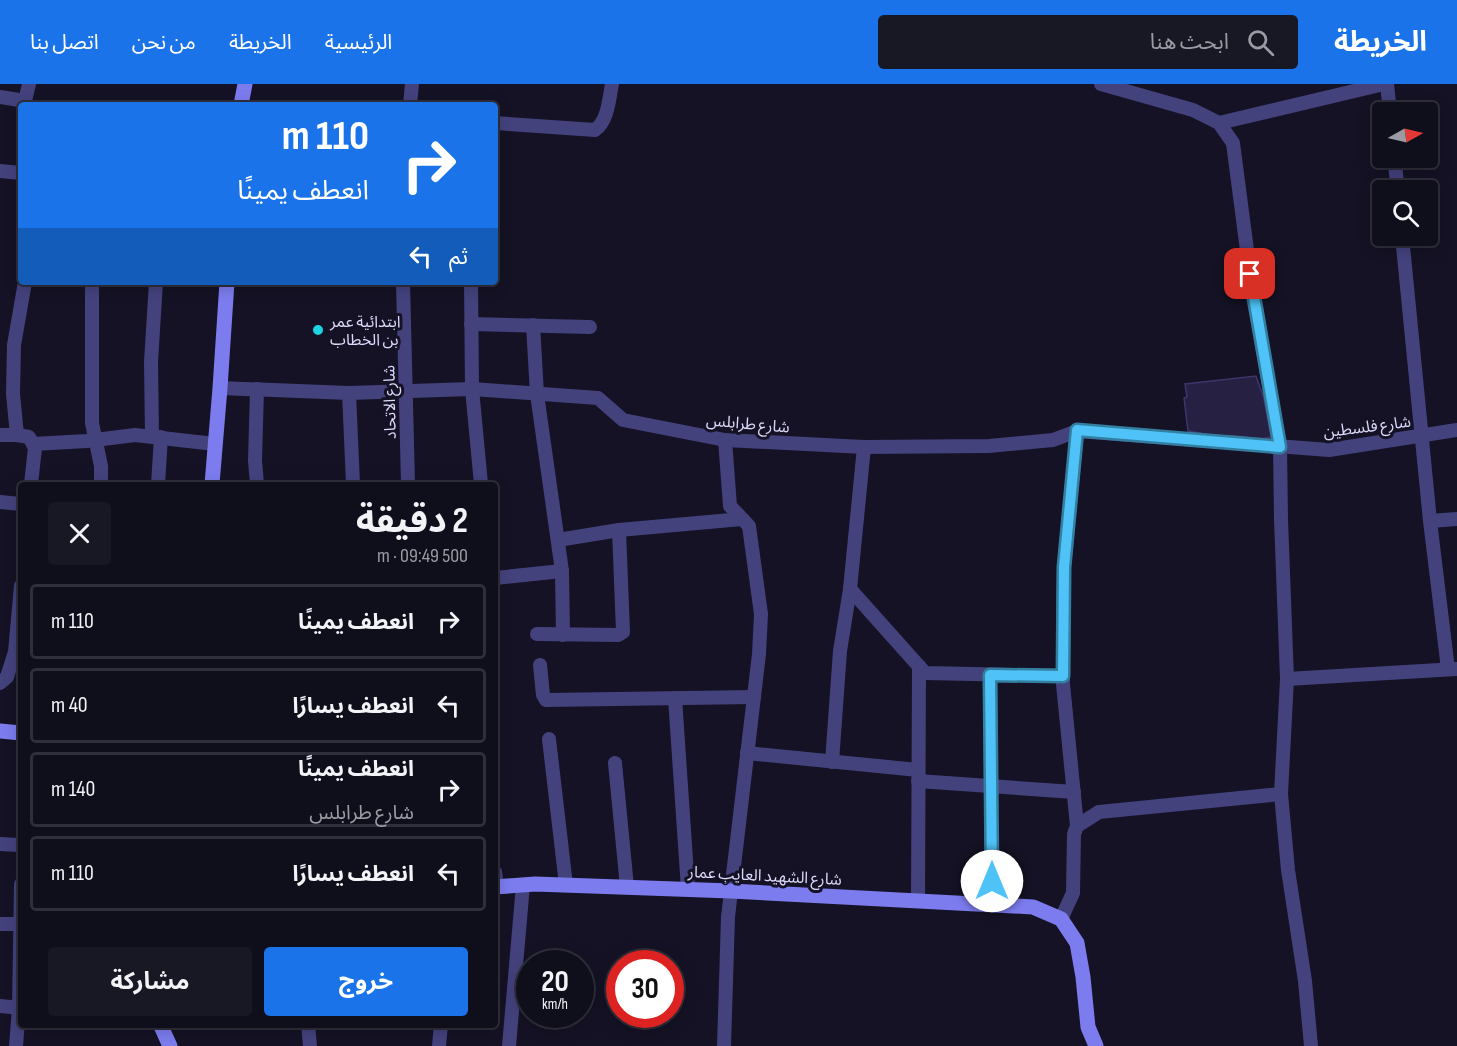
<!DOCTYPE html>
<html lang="ar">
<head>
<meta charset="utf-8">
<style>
	:root { --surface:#0f0e1b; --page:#181724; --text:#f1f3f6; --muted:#9b9ca3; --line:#2f2e3a; --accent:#1a73e8 }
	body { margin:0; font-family:"Sofia Sans Condensed","Noto Sans Arabic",sans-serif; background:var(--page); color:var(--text); direction:rtl; height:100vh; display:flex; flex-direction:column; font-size:22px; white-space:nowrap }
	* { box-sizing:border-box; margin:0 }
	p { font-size:20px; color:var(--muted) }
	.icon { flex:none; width:33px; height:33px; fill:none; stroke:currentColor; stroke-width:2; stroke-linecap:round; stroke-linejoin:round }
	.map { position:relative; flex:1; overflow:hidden; direction:ltr }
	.sheet { position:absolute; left:18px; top:398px; width:480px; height:546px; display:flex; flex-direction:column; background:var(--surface); border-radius:6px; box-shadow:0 3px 15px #0003,0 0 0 2px var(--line); direction:rtl }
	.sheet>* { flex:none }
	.top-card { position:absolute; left:18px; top:18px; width:480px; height:183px; border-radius:6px; box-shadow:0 3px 15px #0003,0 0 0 2px var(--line); direction:rtl; background:#1a73e8; color:#fff; overflow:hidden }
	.needle { width:39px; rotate:82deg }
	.buttons { position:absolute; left:1372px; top:18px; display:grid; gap:12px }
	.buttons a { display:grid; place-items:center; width:66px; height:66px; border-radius:6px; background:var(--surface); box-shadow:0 3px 15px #0003,0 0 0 2px var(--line); font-size:30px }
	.speed { position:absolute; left:516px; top:866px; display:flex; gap:12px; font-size:30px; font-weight:700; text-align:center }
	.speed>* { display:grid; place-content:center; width:78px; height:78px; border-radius:50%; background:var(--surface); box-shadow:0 3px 15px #0003,0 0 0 2px var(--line); line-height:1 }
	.speed small { font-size:15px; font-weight:400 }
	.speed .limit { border:9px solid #d22; background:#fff; color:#111 }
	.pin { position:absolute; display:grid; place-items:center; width:51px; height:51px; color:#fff; margin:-26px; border-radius:12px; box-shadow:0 3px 9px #0006 }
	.me { position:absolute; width:66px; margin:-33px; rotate:0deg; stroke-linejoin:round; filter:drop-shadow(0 0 4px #0008) }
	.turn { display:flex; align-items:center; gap:21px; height:126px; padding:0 30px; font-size:27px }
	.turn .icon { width:78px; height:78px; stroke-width:2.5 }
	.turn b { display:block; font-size:42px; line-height:51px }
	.then { display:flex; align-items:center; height:57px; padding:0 30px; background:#0003; gap:12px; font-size:22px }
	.round { display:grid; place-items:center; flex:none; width:63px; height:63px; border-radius:6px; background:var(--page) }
	.head { display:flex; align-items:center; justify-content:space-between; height:102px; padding:0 30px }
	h1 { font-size:36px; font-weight:700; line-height:45px }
	.cta { display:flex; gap:12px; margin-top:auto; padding:12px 30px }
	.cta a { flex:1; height:69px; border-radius:6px; background:var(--accent); color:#fff; font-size:24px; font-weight:700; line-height:69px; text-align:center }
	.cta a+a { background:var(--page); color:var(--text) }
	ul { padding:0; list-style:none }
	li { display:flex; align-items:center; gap:18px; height:75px; margin:0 12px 9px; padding:0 18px; border:3px solid var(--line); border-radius:6px }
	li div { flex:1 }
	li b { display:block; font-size:22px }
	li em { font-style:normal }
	header { display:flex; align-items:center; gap:36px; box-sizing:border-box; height:84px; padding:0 30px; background:var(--accent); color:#fff }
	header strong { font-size:28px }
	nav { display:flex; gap:33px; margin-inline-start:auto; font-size:21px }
	.search { width:420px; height:54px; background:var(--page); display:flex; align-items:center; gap:15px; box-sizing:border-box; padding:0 21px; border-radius:6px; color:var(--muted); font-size:22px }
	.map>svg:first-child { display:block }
	.building { fill:#262042; stroke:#3e356c; stroke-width:1.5 }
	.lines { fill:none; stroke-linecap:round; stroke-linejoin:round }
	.street { stroke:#43427d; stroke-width:14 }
	.secondary { stroke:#7c7cef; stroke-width:15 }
	.route-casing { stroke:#337fa1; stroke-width:15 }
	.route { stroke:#4fc3f7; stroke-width:10 }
	.poi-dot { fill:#1cd4e3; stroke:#141224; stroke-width:2 }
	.labels { text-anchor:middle; stroke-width:6; stroke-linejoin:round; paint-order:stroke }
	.poi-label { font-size:16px; fill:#dcd9fa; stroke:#141224; text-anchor:start }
	.street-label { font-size:16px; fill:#dcd9fa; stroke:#141224 }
</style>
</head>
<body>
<header>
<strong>الخريطة</strong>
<div class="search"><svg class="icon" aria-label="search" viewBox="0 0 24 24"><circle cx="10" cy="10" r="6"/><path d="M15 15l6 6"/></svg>ابحث هنا</div>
<nav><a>الرئيسية</a><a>الخريطة</a><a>من نحن</a><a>اتصل بنا</a></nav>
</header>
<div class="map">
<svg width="1457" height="962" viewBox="0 0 1457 962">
	<rect width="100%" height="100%" fill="#141224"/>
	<path class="building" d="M1256 292 1264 315 1271 353 1261 355 1238 352 1204 351 1200 349 1188 347 1184 314 1187 313 1185 300Z"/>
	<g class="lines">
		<g class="street">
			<path d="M1101 0 1193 26 1219 39 1233 59 1253 212 1280 363 1281 435 1287 595 1281 710 1288 786 1305 897 1311 962"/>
			<path d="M1387 0 1390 28"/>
			<path d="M0 13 25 17"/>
			<path d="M26 21 25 17 29 0"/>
			<path d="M410 21 412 0"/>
			<path d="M495 39 595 46C608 37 609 15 612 0"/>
			<path d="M1219 39 1384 0"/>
			<path d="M1394 74 1398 106"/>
			<path d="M0 87 21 89"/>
			<path d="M1402 152 1430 437 1448 585"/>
			<path d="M92 198V339L101 382V400"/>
			<path d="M403 198 408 400"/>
			<path d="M471 198 472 305 481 400"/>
			<path d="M471 240 590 243"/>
			<path d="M533 241 537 310 562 487 563 551"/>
			<path d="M220 304 349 309 472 305 598 314 623 336 725 356 864 363 989 362 1053 356 1077 347 1329 366 1457 346"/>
			<path d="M349 309 353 400"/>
			<path d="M0 351H17L29 353 35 364 31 400"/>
			<path d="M17 351 13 310 14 261 25 198"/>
			<path d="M152 352 151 278 156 198"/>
			<path d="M33 360 87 357 135 351 215 360"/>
			<path d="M158 400 161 353"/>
			<path d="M257 400 255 377 257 305"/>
			<path d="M0 418 21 420"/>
			<path d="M1430 437 1457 435"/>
			<path d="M558 456 619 446 742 435"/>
			<path d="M495 494 562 487"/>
			<path d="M850 505 925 589 1063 592"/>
			<path d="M537 550 618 551 623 548 619 446"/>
			<path d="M540 581 543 611 546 616 754 613"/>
			<path d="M990 591 992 821"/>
			<path d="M1287 595 1456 585"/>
			<path d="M0 599 7 593 15 568 21 502"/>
			<path d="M675 614 688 805"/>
			<path d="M549 655 566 801"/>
			<path d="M747 669 918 686"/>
			<path d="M832 678 840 567 850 505 864 363"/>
			<path d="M615 679 627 803"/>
			<path d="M918 697 1074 708"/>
			<path d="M1077 742 1063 600V527L1064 483 1077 347"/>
			<path d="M0 760 18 761 21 763"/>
			<path d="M495 788 497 803"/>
			<path d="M918 817 919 582"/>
			<path d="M1061 835 1073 809 1074 750 1077 742 1099 728 1281 710"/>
			<path d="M0 840H19"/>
			<path d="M0 922 21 924"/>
			<path d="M308 940 310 962"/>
			<path d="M16 962 19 924 21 800"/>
			<path d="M439 962 441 940"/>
			<path d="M509 962 523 801"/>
			<path d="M724 962 728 833 759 570 761 530 749 442 730 422 725 356"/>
		</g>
		<g class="secondary">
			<path d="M241 21 245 0"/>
			<path d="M212 400 220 304 227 198"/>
			<path d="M0 647 21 649"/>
			<path d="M495 803 535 800 731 807 1033 823 1061 835 1077 859 1083 893 1088 943 1096 962"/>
			<path d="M160 940 170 962"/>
		</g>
	</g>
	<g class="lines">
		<defs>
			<path id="route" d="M992 797 990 591 1063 592 1064 483 1077 346 1280 363 1250 190"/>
		</defs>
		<use href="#route" class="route-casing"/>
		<use href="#route" class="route"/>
	</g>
	<circle class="poi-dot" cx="318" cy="246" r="6"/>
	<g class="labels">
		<g class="poi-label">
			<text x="330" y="243">ابتدائية عمر<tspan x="330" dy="18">بن الخطاب</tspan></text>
		</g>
		<g class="street-label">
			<text transform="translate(389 318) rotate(-91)" y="6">شارع الاتحاد</text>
			<text transform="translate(748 339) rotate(5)" y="6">شارع طرابلس</text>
			<text transform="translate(1367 342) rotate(-7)" y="6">شارع فلسطين</text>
			<text transform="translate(765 791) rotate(3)" y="6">شارع الشهيد العايب عمار</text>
		</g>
	</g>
</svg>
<div class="buttons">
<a><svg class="needle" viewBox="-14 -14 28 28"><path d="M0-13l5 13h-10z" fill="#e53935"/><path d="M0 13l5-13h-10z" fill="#9b9ca3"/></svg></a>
<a><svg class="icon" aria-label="search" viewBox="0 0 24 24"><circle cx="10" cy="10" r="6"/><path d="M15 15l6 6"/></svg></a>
</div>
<div class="speed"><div>20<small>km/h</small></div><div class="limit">30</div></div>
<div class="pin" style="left:1250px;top:190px;background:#d93025"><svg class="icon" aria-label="arrive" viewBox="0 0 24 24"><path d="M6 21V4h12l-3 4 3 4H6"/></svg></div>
<svg class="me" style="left:992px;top:797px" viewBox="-20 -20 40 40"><circle r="19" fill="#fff"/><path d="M0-13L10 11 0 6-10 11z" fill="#4fc3f7"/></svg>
<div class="top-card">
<div class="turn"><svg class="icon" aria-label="right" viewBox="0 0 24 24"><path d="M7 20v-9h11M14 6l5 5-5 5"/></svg><div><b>110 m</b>انعطف يمينًا</div></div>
<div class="then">ثم<svg class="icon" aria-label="left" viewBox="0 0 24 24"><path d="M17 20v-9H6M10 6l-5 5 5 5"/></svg></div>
</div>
<section class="sheet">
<div class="head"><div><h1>2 دقيقة</h1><p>500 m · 09:49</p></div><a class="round"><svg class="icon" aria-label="close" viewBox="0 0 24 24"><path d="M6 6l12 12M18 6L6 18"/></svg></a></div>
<ul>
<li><svg class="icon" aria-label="right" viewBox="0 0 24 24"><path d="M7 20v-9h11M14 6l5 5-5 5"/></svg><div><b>انعطف يمينًا</b></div><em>110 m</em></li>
<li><svg class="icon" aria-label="left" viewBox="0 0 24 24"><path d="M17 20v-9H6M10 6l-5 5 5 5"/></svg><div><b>انعطف يسارًا</b></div><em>40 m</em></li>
<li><svg class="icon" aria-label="right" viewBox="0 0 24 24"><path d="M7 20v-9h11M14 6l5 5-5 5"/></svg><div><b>انعطف يمينًا</b><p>شارع طرابلس</p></div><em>140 m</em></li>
<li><svg class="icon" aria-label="left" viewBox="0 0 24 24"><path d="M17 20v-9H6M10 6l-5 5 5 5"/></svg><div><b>انعطف يسارًا</b></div><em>110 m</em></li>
</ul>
<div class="cta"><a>خروج</a><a>مشاركة</a></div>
</section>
</div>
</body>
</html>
